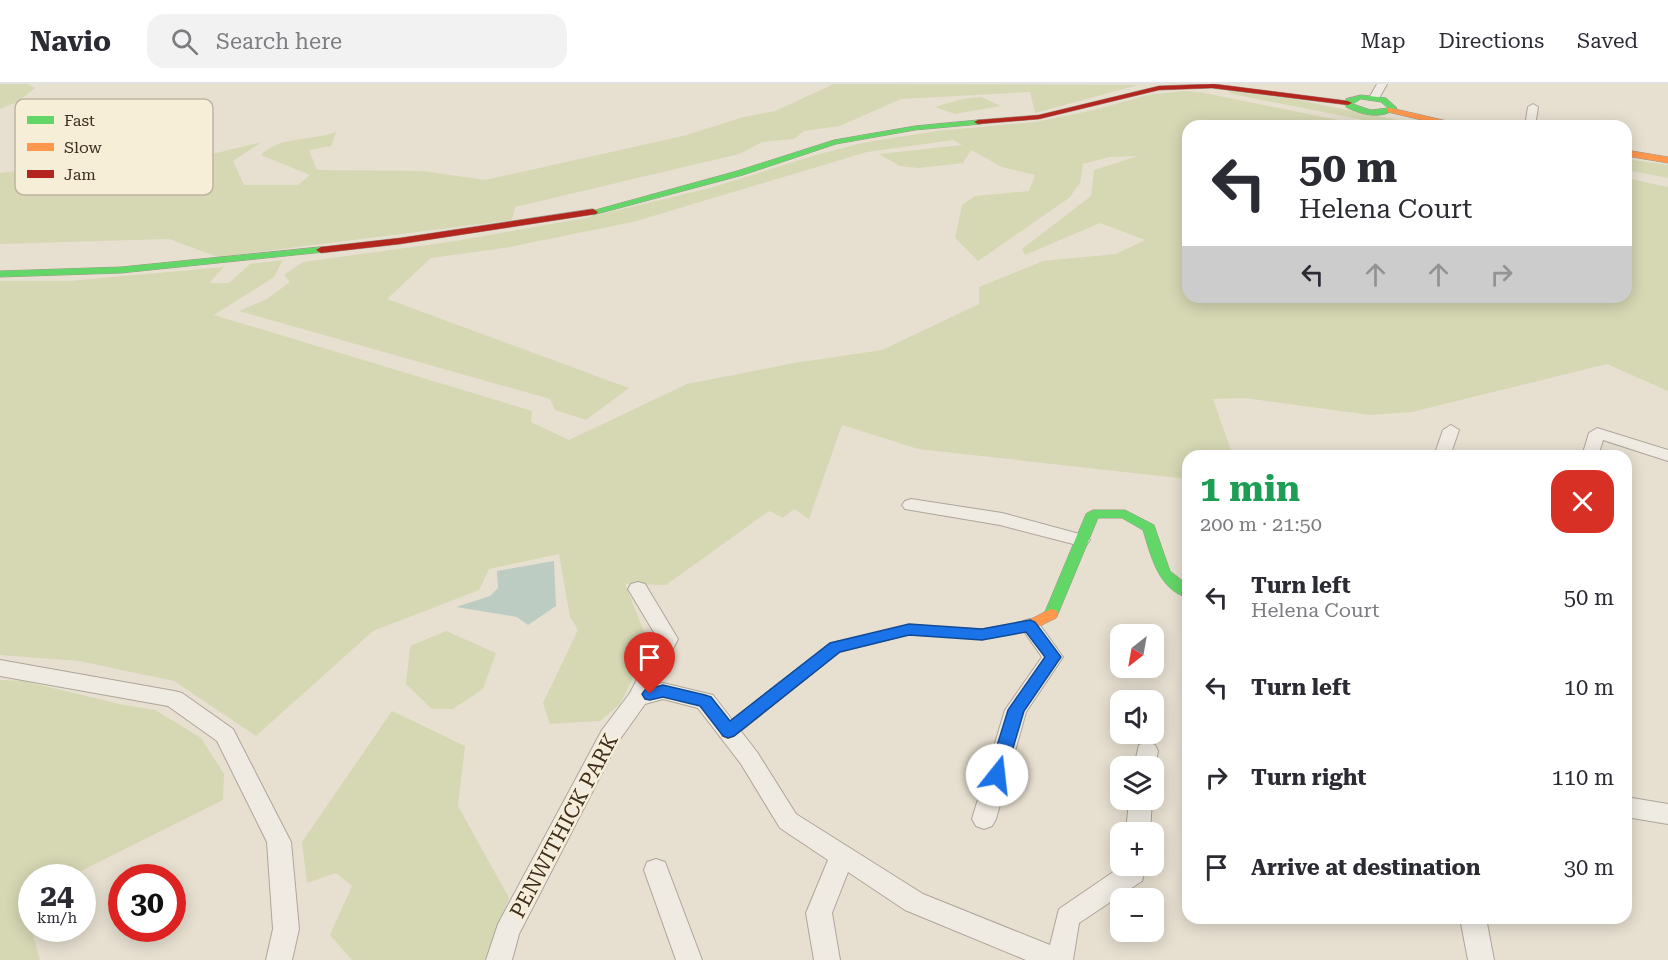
<!DOCTYPE html>
<html lang="en">
<head>
<meta charset="utf-8">
<style>
	:root { --surface:#fff; --page:#f2f2f3; --text:#2b2b33; --muted:#7c7c81; --line:#e1e1e2 }
	body { margin:0; font-family:"Roboto Serif",serif; background:var(--page); color:var(--text); height:100vh; display:flex; flex-direction:column; font-size:22px; white-space:nowrap }
	* { box-sizing:border-box; margin:0 }
	p { font-size:20px; color:var(--muted) }
	.icon { flex:none; width:33px; height:33px; fill:none; stroke:currentColor; stroke-width:2; stroke-linecap:round; stroke-linejoin:round }
	.map { position:relative; flex:1; overflow:hidden }
	.drawer { position:absolute; left:1182px; top:366px; width:450px; height:474px; display:flex; flex-direction:column; background:var(--surface); border-radius:18px; box-shadow:0 3px 15px #0003 }
	.drawer>* { flex:none }
	.hud { position:absolute; left:1182px; top:36px; width:450px; height:183px; border-radius:18px; box-shadow:0 3px 15px #0003; background:#fff; color:var(--text); overflow:hidden }
	.needle { width:39px; rotate:211deg }
	.tools { position:absolute; left:1110px; top:540px; display:grid; gap:12px }
	.tools a { display:grid; place-items:center; width:54px; height:54px; border-radius:12px; background:var(--surface); box-shadow:0 3px 15px #0003; font-size:30px }
	.speed { position:absolute; left:18px; top:780px; display:flex; gap:12px; font-size:30px; font-weight:700; text-align:center }
	.speed>* { display:grid; place-content:center; width:78px; height:78px; border-radius:50%; background:var(--surface); box-shadow:0 3px 15px #0003; line-height:1 }
	.speed small { font-size:15px; font-weight:400 }
	.speed .limit { border:9px solid #d22; background:#fff; color:#111 }
	.pin { position:absolute; display:grid; place-items:center; width:51px; height:51px; color:#fff; margin:-62px -26px; border-radius:50% 50% 50% 0; rotate:-45deg; box-shadow:0 0 6px #0007 }
	.pin .icon { rotate:45deg }
	.me { position:absolute; width:66px; margin:-33px; rotate:16deg; stroke-linejoin:round; filter:drop-shadow(0 0 4px #0008) }
	.turn { display:flex; align-items:center; gap:21px; height:126px; padding:0 18px; font-size:27px }
	.turn .icon { width:78px; height:78px; stroke-width:2.5 }
	.turn b { display:block; font-size:42px; line-height:51px }
	.lanes { display:flex; align-items:center; height:57px; padding:0 18px; background:#0003; justify-content:center; gap:30px; direction:ltr }
	.lanes .off { opacity:.35 }
	.round { display:grid; place-items:center; flex:none; width:63px; height:63px; border-radius:18px; background:var(--page) }
	.overview { display:flex; align-items:center; justify-content:space-between; height:102px; padding:0 18px }
	h1 { font-size:36px; font-weight:700; line-height:45px; color:#1e9e55 }
	ul { padding:0; list-style:none }
	li { display:flex; align-items:center; gap:18px; height:90px; padding:0 18px }
	li div { flex:1 }
	li b { display:block; font-size:22px }
	li em { font-style:normal }
	header { display:flex; align-items:center; gap:36px; box-sizing:border-box; height:84px; padding:0 30px; background:var(--surface); border-bottom:2px solid var(--line) }
	header strong { font-size:28px }
	nav { display:flex; gap:33px; margin-inline-start:auto; font-size:21px }
	.search { width:420px; height:54px; background:var(--page); display:flex; align-items:center; gap:15px; box-sizing:border-box; padding:0 21px; border-radius:18px; color:var(--muted); font-size:22px }
	.map>svg:first-child { display:block }
	.green { fill:#d6d7b3 }
	.water { fill:#bcccc2 }
	.lines { fill:none; stroke-linecap:round; stroke-linejoin:round }
	.street-casing { stroke:#ada599; stroke-width:2 }
	.fast-casing { stroke:#9c958a; stroke-width:1 }
	.slow-casing { stroke:#9c958a; stroke-width:1 }
	.jam-casing { stroke:#9c958a; stroke-width:1 }
	.street { fill:#efebe3; fill-rule:evenodd }
	.fast { fill:#63d668; fill-rule:evenodd }
	.slow { fill:#ff974d; fill-rule:evenodd }
	.jam { fill:#b3261e; fill-rule:evenodd }
	.route { fill:#1a73e8; stroke:#114b97; stroke-width:1.5 }
	.labels { text-anchor:middle; stroke-width:5; stroke-linejoin:round; paint-order:stroke }
	.near-street-label { font-size:21px; fill:#3d2e20; stroke:#f7eed8 }
	.key { fill:#f7eed8; stroke:#bfb4a1; stroke-width:1.5 }
	.key-label { font-size:16px; fill:#3d2e20 }
</style>
</head>
<body>
<header>
<strong>Navio</strong>
<div class="search"><svg class="icon" aria-label="search" viewBox="0 0 24 24"><circle cx="10" cy="10" r="6"/><path d="M15 15l6 6"/></svg>Search here</div>
<nav><a>Map</a><a>Directions</a><a>Saved</a></nav>
</header>
<div class="map">
<svg width="1668" height="876" viewBox="0 0 1668 876">
	<rect width="100%" height="100%" fill="#e7e0d1"/>
	<g class="green">
		<path d="M0 0H27L35 4 19 17 0 25Z"/>
		<path d="M834 0 1138 1 1035 29 1030 8 901 15 840 42 804 47 794 55 762 58 739 70 515 123 512 136 218 173 169 155 0 160V89L132 73 202 76 212 70 262 58 233 77 244 101H298L310 91 261 71C279 52 312 57 336 48L331 62 309 66 317 86 423 87 485 96 683 52 744 33 775 27Z"/>
		<path d="M1183 7 1199 8 1368 42H1188V213H1626V94L1668 103V307L1607 280 1412 328 1370 331 1244 314 1213 315 1233 372H1188V395L918 365 842 341 809 435 794 425 783 434 769 427 666 501 625 500 649 560 620 620 600 637 550 640 543 619 578 546 570 533 559 470 489 485 479 506 373 547 256 652 174 597 79 577 0 571V197H69L224 183 209 199H229L250 180 283 176 274 193 214 231 532 327 531 338 569 356 687 300 794 279 882 266 979 220V203L1043 177 1116 170 1145 156 1100 139 1025 171 1022 165 1091 112 1094 86 1138 72 1109 73 1083 80 1080 99 1069 114 978 177 955 154 962 121 975 112 1029 107 1035 91 1002 83 971 66 963 79 918 84 900 82 879 70 962 61 953 56 867 68 633 138 504 164 431 174 387 215 629 304 586 336 555 326 550 315 239 227 267 215 290 198 284 191 303 178 456 157 585 134 710 104 816 71 862 59 936 47 1035 38 1094 26 1148 11Z"/>
		<path d="M1228 7 1293 15 1427 42H1394L1232 10Z"/>
		<path d="M981 13 1001 22 955 30 935 23 962 15Z"/>
		<path d="M1626 75 1668 81V94L1626 86Z"/>
		<path d="M446 547 496 569 483 605 453 625H432L406 600 410 562Z"/>
		<path d="M0 596 23 597 124 621 155 626 201 654 224 690 223 716 69 793 32 794 31 812 23 817 40 876H0Z"/>
		<path d="M392 627 465 662 458 722 509 814 485 876H352L330 851 352 802 336 789 307 799 302 758Z"/>
	</g>
	<path class="water" d="M554 477 556 522 528 541 517 533 456 523 490 512 498 504 497 487Z"/>
	<g class="lines">
		<defs>
			<g id="street">
				<path d="M1377 0H1387L1378 16H1370L1369 14Z"/>
				<path d="M1533 20 1538 23 1535 42H1525L1528 23Z"/>
				<path d="M1451 341 1459 346 1450 372H1434L1443 346Z"/>
				<path d="M1597 344 1668 366V377L1603 356 1598 372H1582L1589 349Z"/>
				<path d="M911 415 1002 429 1087 452 1090 456 1087 460 1081 462 1000 441 905 425 902 421 905 417Z"/>
				<path d="M638 498 645 500 678 555 655 601 663 599 713 611 757 668 796 730 923 810 1050 861 1059 825 1122 782H1146L1142 797 1079 839 1073 876H1026L905 826 848 788 832 829 840 876H814L806 829 828 776 780 744 741 680 698 624 663 615 645 620 618 658 519 850 512 876H486L498 840 602 646 630 609 658 555 628 505 631 500Z"/>
				<path d="M1030 535 1037 537 1063 573 1026 628 996 735 992 742 984 745 976 742 972 735 1005 626 1042 573 1020 542 1023 537Z"/>
				<path d="M0 576 174 607 182 609 233 645 291 758 299 845 292 876H266L273 845 267 758 217 657 168 622 0 592Z"/>
				<path d="M1147 658 1155 661 1158 667 1154 687V682H1134L1139 661Z"/>
				<path d="M1626 713 1668 720V740L1626 733Z"/>
				<path d="M1129 716H1152L1150 748H1126Z"/>
				<path d="M656 775 665 778 668 786 702 876H676L644 786 647 778Z"/>
				<path d="M1460 834H1486L1494 876H1468Z"/>
			</g>
			<g id="fast">
				<path d="M1361 11 1386 14 1397 24C1382 36 1362 31 1346 23V15ZM1361 15 1381 18 1388 24 1371 26 1353 20Z"/>
				<path d="M978 36H981V40L915 46 836 60 743 91 593 131 588 128 737 87 834 56 915 42Z"/>
				<path d="M321 163 326 166 324 168 121 189 0 193V187L121 183Z"/>
				<path d="M1093 426H1125L1154 441 1170 487 1188 501V514C1158 505 1151 472 1143 446L1122 434H1098L1058 530 1056 534H1046L1044 530 1086 430Z"/>
			</g>
			<g id="slow">
				<path d="M1391 24 1460 40 1461 42H1447L1388 28V24Z"/>
				<path d="M1626 66 1668 73V79L1626 72Z"/>
				<path d="M1051 525 1056 526 1058 530 1056 534 1030 547 982 555 909 551 840 568 734 653 728 655 722 653 720 648 722 643 830 559 909 541 982 545 1027 537Z"/>
			</g>
			<g id="jam">
				<path d="M1214 0 1348 17 1352 19 1348 21 1212 4 1159 6 1039 35 978 40 974 38 978 36 1039 31 1159 2Z"/>
				<path d="M593 125 598 128 596 130 400 160 321 169 316 166 321 163 400 154Z"/>
			</g>
		</defs>
		<use href="#street" class="street-casing"/>
		<use href="#fast" class="fast-casing"/>
		<use href="#slow" class="slow-casing"/>
		<use href="#jam" class="jam-casing"/>
		<use href="#street" class="street"/>
		<use href="#fast" class="fast"/>
		<use href="#slow" class="slow"/>
		<use href="#jam" class="jam"/>
	</g>
	<path class="route" d="M1030 536 1035 538 1061 573 1024 627 1005 691 1003 696 997 698 991 696 988 691 1008 626 1045 573 1026 548 982 556 909 551 840 568 734 652 728 654 723 652 700 622 663 613 650 616 645 615 642 610 645 606 663 601 705 611 711 613 730 637 830 559 909 540 982 545Z"/>
	<g class="labels">
		<g class="near-street-label">
			<text transform="translate(564 742) rotate(-62)" y="7">PENWITHICK PARK</text>
		</g>
	</g>
	<rect x="15" y="15" width="198" height="96" rx="9" class="key"/>
	<rect x="27" y="32" width="27" height="8" fill="#63d668"/>
	<rect x="27" y="59" width="27" height="8" fill="#ff974d"/>
	<rect x="27" y="86" width="27" height="8" fill="#b3261e"/>
	<g class="key-label">
		<text x="64" y="42">Fast</text>
		<text x="64" y="69">Slow</text>
		<text x="64" y="96">Jam</text>
	</g>
</svg>
<div class="tools">
<a><svg class="needle" viewBox="-14 -14 28 28"><path d="M0-13l5 13h-10z" fill="#e53935"/><path d="M0 13l5-13h-10z" fill="#7c7c81"/></svg></a>
<a><svg class="icon" aria-label="sound" viewBox="0 0 24 24"><path d="M4 9h4l5-4v14l-5-4H4zM17 9q2 3 0 6"/></svg></a>
<a><svg class="icon" aria-label="layers" viewBox="0 0 24 24"><path d="M12 4l9 5-9 5-9-5zM3 14l9 5 9-5"/></svg></a>
<a>+</a>
<a>−</a>
</div>
<div class="speed"><div>24<small>km/h</small></div><div class="limit">30</div></div>
<div class="pin" style="left:650px;top:610px;background:#d93025"><svg class="icon" aria-label="arrive" viewBox="0 0 24 24"><path d="M6 21V4h12l-3 4 3 4H6"/></svg></div>
<svg class="me" style="left:997px;top:691px" viewBox="-20 -20 40 40"><circle r="19" fill="#fff"/><path d="M0-13L10 11 0 6-10 11z" fill="#1a73e8"/></svg>
<div class="hud">
<div class="turn"><svg class="icon" aria-label="left" viewBox="0 0 24 24"><path d="M17 20v-9H6M10 6l-5 5 5 5"/></svg><div><b>50 m</b>Helena Court</div></div>
<div class="lanes"><svg class="icon" aria-label="left" viewBox="0 0 24 24"><path d="M17 20v-9H6M10 6l-5 5 5 5"/></svg><svg class="icon off" aria-label="ahead" viewBox="0 0 24 24"><path d="M12 20V5M6 11l6-6 6 6"/></svg><svg class="icon off" aria-label="ahead" viewBox="0 0 24 24"><path d="M12 20V5M6 11l6-6 6 6"/></svg><svg class="icon off" aria-label="right" viewBox="0 0 24 24"><path d="M7 20v-9h11M14 6l5 5-5 5"/></svg></div>
</div>
<section class="drawer">
<div class="overview"><div><h1>1 min</h1><p>200 m · 21:50</p></div><a class="round" style="background:#d93025;color:#fff"><svg class="icon" aria-label="close" viewBox="0 0 24 24"><path d="M6 6l12 12M18 6L6 18"/></svg></a></div>
<ul>
<li><svg class="icon" aria-label="left" viewBox="0 0 24 24"><path d="M17 20v-9H6M10 6l-5 5 5 5"/></svg><div><b>Turn left</b><p>Helena Court</p></div><em>50 m</em></li>
<li><svg class="icon" aria-label="left" viewBox="0 0 24 24"><path d="M17 20v-9H6M10 6l-5 5 5 5"/></svg><div><b>Turn left</b></div><em>10 m</em></li>
<li><svg class="icon" aria-label="right" viewBox="0 0 24 24"><path d="M7 20v-9h11M14 6l5 5-5 5"/></svg><div><b>Turn right</b></div><em>110 m</em></li>
<li><svg class="icon" aria-label="arrive" viewBox="0 0 24 24"><path d="M6 21V4h12l-3 4 3 4H6"/></svg><div><b>Arrive at destination</b></div><em>30 m</em></li>
</ul>
</section>
</div>
</body>
</html>
